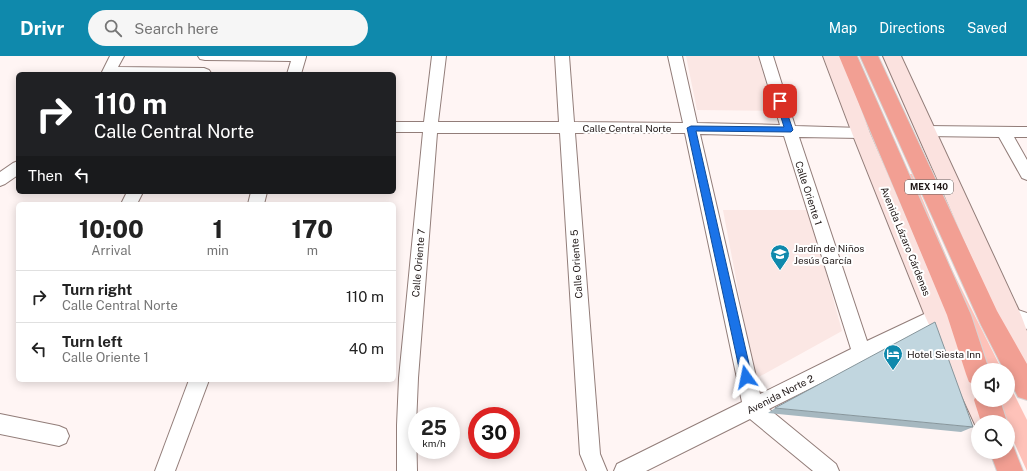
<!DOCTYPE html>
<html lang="en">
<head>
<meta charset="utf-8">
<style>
	:root { --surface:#fff; --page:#f6f6f6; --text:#222; --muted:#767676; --line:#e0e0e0; --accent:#0f89ac }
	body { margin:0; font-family:"Public Sans",sans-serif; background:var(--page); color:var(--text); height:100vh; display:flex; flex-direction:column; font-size:15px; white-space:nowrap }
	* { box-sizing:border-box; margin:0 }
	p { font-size:13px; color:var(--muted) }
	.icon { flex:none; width:22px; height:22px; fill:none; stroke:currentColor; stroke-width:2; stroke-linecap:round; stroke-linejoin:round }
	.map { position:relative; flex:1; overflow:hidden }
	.panel { position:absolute; left:16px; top:146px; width:380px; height:180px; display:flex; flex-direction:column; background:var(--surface); border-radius:6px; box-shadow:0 2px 10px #0003 }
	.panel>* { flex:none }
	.banner { position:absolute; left:16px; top:16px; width:380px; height:122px; border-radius:6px; box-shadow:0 2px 10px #0003; background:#202124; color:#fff; overflow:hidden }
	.tools { position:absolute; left:971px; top:307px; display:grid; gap:8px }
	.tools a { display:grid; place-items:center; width:44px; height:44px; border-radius:50%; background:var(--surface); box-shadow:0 2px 10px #0003; font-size:20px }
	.speed { position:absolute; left:408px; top:351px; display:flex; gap:8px; font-size:20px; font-weight:700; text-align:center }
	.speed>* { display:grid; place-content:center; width:52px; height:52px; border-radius:50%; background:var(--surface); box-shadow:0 2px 10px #0003; line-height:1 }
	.speed small { font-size:10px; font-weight:400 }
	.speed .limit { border:6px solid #d22; background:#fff; color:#111 }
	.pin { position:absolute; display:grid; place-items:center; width:34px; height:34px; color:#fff; margin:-17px; border-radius:8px; box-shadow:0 2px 6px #0006 }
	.me { position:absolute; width:44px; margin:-22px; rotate:348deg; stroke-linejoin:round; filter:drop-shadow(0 0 3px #0008) }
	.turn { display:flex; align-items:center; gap:14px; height:84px; padding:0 12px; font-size:18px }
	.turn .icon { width:52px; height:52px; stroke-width:2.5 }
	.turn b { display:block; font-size:28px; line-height:34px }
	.then { display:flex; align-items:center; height:38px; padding:0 12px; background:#0003; gap:8px; font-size:15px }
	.eta { display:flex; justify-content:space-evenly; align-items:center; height:68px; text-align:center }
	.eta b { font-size:24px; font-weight:800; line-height:28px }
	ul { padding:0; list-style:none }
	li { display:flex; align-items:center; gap:12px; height:52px; padding:0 12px; border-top:1px solid var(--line) }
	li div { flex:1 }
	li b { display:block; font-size:15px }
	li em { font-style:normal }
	header { display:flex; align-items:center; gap:24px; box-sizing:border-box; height:56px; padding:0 20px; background:var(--accent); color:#fff }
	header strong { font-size:19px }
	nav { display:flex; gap:22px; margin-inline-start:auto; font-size:14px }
	.search { width:280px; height:36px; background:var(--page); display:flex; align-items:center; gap:10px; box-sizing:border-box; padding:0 14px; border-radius:22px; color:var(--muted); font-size:15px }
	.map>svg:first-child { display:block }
	.built { fill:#fbe7e4 }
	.green { fill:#fec2b9 }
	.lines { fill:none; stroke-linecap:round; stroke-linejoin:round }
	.street-casing { stroke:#927d79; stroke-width:2 }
	.secondary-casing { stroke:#927d79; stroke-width:2 }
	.highway-casing { stroke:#d7d5d5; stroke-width:2 }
	.street { fill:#fff; fill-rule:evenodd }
	.secondary { fill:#fbe2df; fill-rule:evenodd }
	.highway { fill:#f29f93; fill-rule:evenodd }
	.wall { fill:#a6b8c0 }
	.building { fill:#c1d6df; stroke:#87969c }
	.route { fill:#1a73e8; stroke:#114b97 }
	.labels { text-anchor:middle; stroke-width:4; stroke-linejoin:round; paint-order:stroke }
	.shield { fill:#fff; stroke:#625d5c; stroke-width:1 }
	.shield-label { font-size:9px; font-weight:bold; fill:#1f1716 }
	.street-label { font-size:10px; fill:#1f1716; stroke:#fff }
	.poi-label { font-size:10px; fill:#1f1716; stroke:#fff; text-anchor:start }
</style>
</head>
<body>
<header>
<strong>Drivr</strong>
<div class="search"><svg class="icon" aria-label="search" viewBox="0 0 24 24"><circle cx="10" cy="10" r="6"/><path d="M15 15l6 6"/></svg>Search here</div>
<nav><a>Map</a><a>Directions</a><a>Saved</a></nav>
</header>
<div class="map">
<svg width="1027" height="415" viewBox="0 0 1027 415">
	<rect width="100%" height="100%" fill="#fff5f4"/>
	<g class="built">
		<path d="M686 0H758L774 55 697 54Z"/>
		<path d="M723 154H809L842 275 755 323Z"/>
	</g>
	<g class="green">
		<path d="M906 118H912L952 214 1002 314H985Z"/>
		<path d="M1008 326 1027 364V415L1008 373V366H1005L996 344H1008Z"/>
	</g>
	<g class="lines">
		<defs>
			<g id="street">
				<path d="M110 0H124L118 11 204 12 209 14 211 17 101 18Z"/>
				<path d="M198 0H306V1L301 18H287L291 5 205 4 200 3Z"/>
				<path d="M432 0H446L438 66H559L555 0H569L574 66 683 67 668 0H682L697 67 780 69 759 0H773L795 70 861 72 866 73 868 77 866 81 861 82 799 81 867 285 937 252 943 254 946 260 943 266 769 353 836 408 839 415H813L750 363 646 415H614L617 408 742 346 685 77H575L600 398 607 415H587L580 398 560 77H437L418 322 416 369 417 415H397V369L399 322 423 76H394V66H424ZM700 78 784 80 851 293 760 338Z"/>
				<path d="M926 70 1027 71V81H1014L1027 104V124L1022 122 999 81 926 80 921 79 919 75 921 71Z"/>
				<path d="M18 105V119L5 128 0 130V116L13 107Z"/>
				<path d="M127 136H143L137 148H121Z"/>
				<path d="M251 136H267L264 148H248Z"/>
				<path d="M1009 251 1027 257V273L1003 265 1000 259 1003 253Z"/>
				<path d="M189 324H209L175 415H155Z"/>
				<path d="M0 358 59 370 66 373 69 380 66 387 59 390 0 378Z"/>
			</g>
			<g id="secondary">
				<path d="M823 0H841L870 77 947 256 978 320V344H990L1000 366H978V375L925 260 852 77Z"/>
				<path d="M883 0H901L1021 259 1027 275V315L1018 312 997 259Z"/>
			</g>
			<g id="highway">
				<path d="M839 0H857L971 259 989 314H978V330L969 326 966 318 947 259Z"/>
				<path d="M860 0H878L997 255 1027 308V344L1018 341 1008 321V314H1004L981 269Z"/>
				<path d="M978 336V344H1000L1007 366H981L974 344Z"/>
				<path d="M1008 385 1012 387 1023 415H997L990 396H1008Z"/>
			</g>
		</defs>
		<use href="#street" class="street-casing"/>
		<use href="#secondary" class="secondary-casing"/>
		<use href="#highway" class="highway-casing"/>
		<use href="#street" class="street"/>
		<use href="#secondary" class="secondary"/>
		<use href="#highway" class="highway"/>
	</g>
	<path class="wall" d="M775 352 973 371 961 376 768 357Z"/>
	<path class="building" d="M935 266 973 371 775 352Z"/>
	<path class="route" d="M780 42 783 45 793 74 791 76 696 75 752 321 750 324 746 325 743 324 741 321 687 72 691 70 784 71 776 45Z"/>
	<defs>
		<symbol id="school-pin" viewBox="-11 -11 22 30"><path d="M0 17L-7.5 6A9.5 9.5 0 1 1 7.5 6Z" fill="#0f89ac" stroke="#fff"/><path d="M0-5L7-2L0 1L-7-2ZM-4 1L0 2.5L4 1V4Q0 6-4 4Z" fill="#fff"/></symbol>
		<symbol id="hotel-pin" viewBox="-11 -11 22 30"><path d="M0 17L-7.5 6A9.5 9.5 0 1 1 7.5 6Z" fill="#0f89ac" stroke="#fff"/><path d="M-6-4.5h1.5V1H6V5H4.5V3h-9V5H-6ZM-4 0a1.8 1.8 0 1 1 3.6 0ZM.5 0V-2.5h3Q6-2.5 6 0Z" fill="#fff"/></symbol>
	</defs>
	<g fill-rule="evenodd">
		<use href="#school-pin" x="769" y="187" width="22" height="30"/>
		<use href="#hotel-pin" x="882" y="287" width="22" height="30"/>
	</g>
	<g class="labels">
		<rect class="shield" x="905" y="124" width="48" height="14" rx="3"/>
		<g class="shield-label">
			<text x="929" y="134">MEX 140</text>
		</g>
		<g class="street-label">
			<text x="627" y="76">Calle Central Norte</text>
			<text transform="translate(809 137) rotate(72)" y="4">Calle Oriente 1</text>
			<text transform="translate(906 185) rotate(68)" y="4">Avenida Lázaro Cárdenas</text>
			<text transform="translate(418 207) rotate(-85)" y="4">Calle Oriente 7</text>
			<text transform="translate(576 208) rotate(-94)" y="4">Calle Oriente 5</text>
			<text transform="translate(780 338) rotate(-27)" y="4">Avenida Norte 2</text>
		</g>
		<g class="poi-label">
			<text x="794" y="196">Jardín de Niños<tspan x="794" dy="12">Jesús García</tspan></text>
			<text x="907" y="302">Hotel Siesta Inn</text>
		</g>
	</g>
</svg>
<div class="tools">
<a><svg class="icon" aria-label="sound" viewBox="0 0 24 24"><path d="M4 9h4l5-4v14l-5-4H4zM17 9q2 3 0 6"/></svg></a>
<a><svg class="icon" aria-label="search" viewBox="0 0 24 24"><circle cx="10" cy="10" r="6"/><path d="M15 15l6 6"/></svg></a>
</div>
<div class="speed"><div>25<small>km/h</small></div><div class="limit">30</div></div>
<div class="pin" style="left:780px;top:45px;background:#d93025"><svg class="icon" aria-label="arrive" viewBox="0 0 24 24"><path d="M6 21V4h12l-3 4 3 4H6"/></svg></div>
<svg class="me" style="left:746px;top:321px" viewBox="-20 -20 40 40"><path d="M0-17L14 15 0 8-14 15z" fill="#1a73e8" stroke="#fff" stroke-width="4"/></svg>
<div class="banner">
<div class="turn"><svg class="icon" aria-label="right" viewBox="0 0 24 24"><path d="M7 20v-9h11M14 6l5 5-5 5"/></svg><div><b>110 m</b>Calle Central Norte</div></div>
<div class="then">Then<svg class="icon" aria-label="left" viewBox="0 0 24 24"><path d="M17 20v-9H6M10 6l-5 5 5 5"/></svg></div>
</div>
<section class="panel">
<div class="eta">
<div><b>10:00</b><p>Arrival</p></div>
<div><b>1</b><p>min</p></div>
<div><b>170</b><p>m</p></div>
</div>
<ul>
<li><svg class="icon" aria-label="right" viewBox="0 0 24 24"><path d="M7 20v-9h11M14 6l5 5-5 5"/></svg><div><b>Turn right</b><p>Calle Central Norte</p></div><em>110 m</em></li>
<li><svg class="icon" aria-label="left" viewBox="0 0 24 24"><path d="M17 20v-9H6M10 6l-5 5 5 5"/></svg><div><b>Turn left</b><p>Calle Oriente 1</p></div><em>40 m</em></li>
</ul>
</section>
</div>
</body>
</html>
